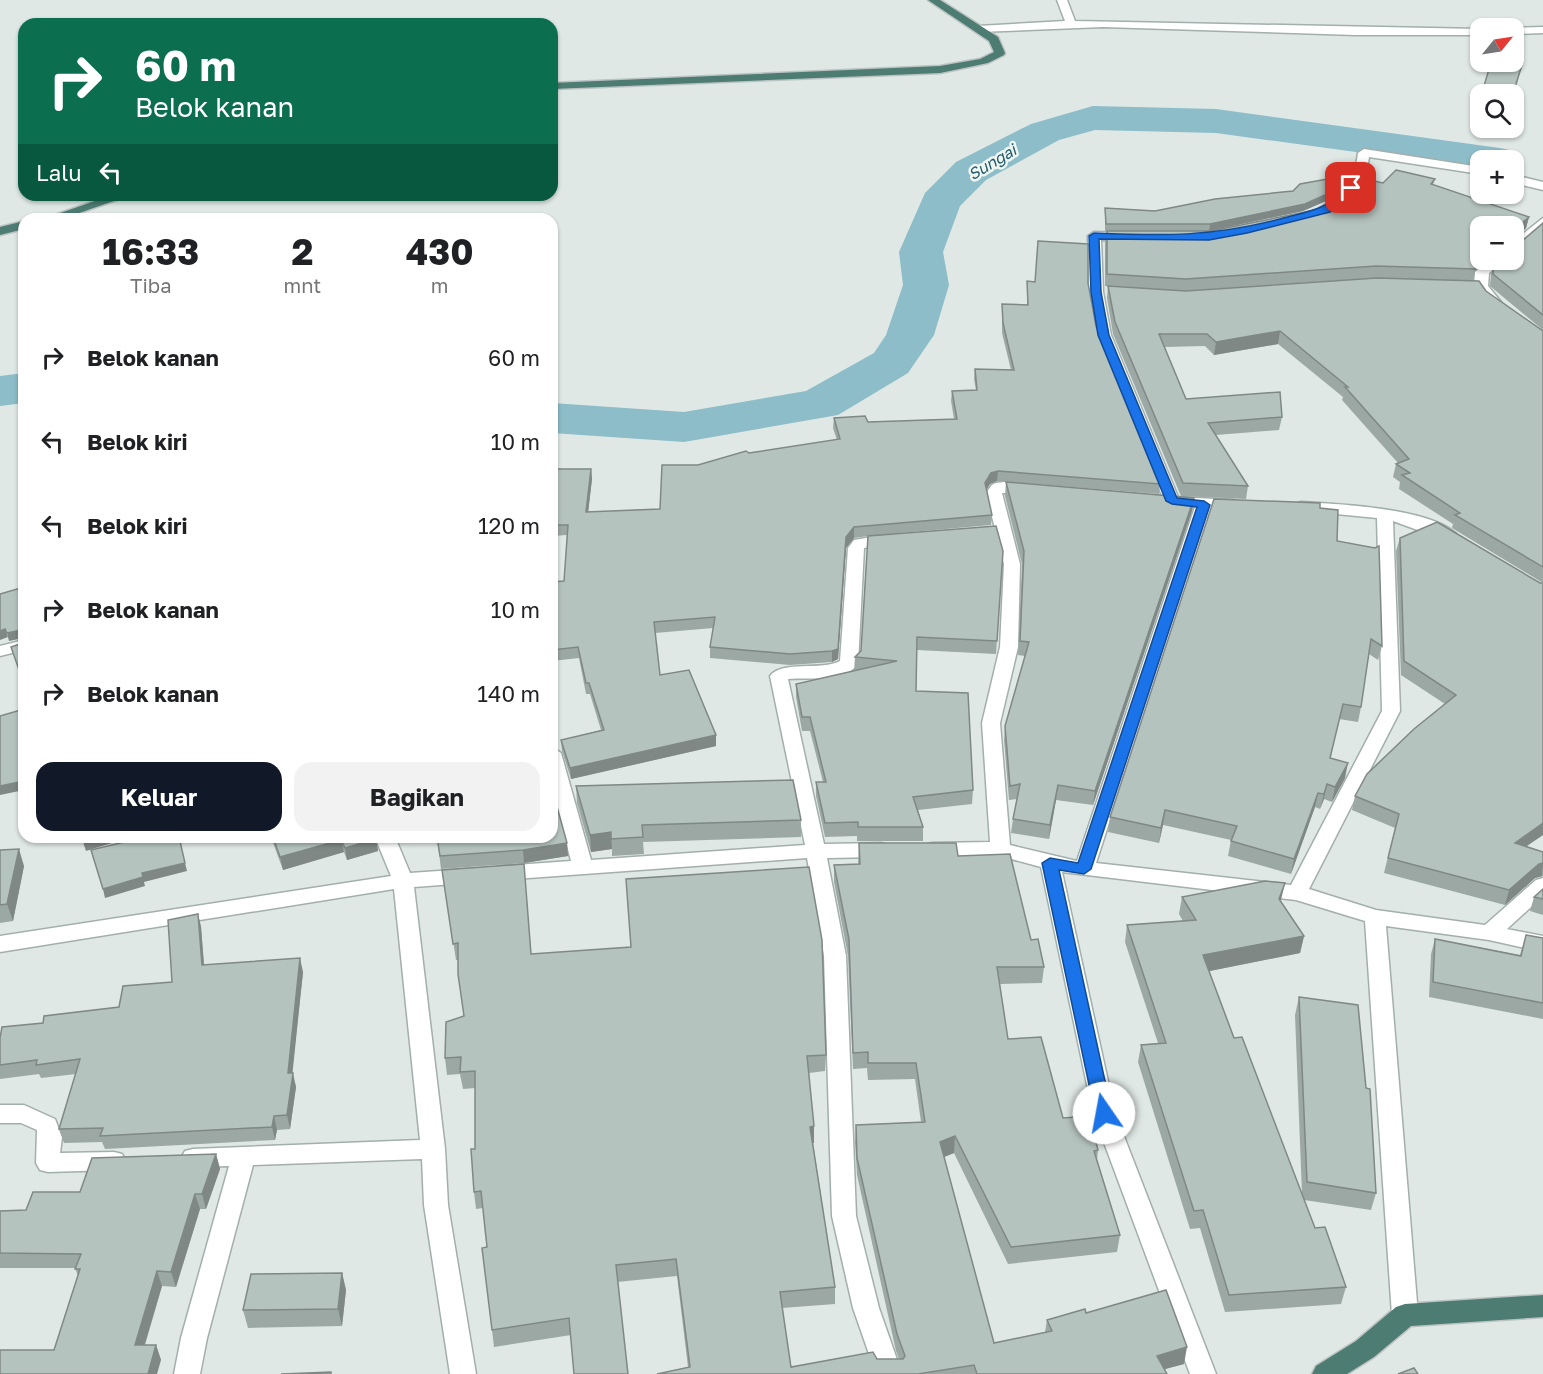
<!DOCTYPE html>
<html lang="id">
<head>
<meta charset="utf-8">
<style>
	:root { --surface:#fff; --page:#f2f2f2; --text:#202124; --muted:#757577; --accent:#111827 }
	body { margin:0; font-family:"Golos Text",sans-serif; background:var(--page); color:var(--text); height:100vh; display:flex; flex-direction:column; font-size:22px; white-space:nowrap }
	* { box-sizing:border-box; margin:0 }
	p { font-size:20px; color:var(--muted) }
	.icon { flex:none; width:33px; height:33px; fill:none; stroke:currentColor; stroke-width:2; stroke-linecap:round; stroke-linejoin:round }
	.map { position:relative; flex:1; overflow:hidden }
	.details { position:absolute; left:18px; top:213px; width:540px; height:630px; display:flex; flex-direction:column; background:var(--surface); border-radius:18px; box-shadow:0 2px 4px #0004 }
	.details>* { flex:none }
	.hud { position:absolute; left:18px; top:18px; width:540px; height:183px; border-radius:18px; box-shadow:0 2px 4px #0004; background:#0b6e4f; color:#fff; overflow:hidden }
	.needle { width:39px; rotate:60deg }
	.buttons { position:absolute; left:1470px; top:18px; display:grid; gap:12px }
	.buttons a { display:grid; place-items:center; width:54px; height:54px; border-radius:12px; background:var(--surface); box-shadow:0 2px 4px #0004; font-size:30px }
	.pin { position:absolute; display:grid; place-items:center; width:51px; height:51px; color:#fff; margin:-26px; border-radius:12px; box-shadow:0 3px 9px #0006 }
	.me { position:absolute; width:66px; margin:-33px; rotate:348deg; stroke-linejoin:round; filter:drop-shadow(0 0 4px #0008) }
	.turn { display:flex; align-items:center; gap:21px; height:126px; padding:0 18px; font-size:27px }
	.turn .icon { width:78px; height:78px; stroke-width:2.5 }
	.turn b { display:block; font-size:42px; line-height:51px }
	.then { display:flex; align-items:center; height:57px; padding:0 18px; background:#0003; gap:12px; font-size:22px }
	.eta { display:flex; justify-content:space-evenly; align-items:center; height:102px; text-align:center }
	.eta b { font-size:36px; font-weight:700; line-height:42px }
	.cta { display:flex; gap:12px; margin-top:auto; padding:12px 18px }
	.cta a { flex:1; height:69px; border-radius:18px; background:var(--accent); color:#fff; font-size:24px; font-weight:700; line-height:69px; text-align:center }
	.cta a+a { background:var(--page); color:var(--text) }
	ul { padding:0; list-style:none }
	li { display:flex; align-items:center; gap:18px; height:84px; padding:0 18px }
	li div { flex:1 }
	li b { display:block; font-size:22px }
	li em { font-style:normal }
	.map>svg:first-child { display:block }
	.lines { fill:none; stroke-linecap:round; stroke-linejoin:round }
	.river { fill:#8cbdc8; fill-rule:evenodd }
	.minor-casing { stroke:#a3afac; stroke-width:3 }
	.trunk-casing { stroke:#bdc3c2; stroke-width:3 }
	.minor { fill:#fff; fill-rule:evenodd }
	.trunk { fill:#4c7c72; fill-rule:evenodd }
	.wall { fill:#9ca8a3 }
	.shaded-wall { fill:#7f8885 }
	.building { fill:#b5c3be; stroke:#7f8885; stroke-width:1.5 }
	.route { fill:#1a73e8; stroke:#114b97; stroke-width:1.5 }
	.labels { text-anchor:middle; stroke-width:5; stroke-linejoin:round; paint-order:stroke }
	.far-water-label { font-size:16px; font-style:italic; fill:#235c6b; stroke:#eff6f2 }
</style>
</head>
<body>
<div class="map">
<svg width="1543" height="1374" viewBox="0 0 1543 1374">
	<rect width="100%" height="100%" fill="#dfe8e5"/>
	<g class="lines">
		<g class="river">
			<path d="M1093 106 1216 109 1500 148 1514 151 1520 160 1514 169V160H1480V169L1216 133 1095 130 1059 140 986 180 960 206 943 252 949 285 934 335 908 373 838 415 684 442 552 433V403L684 412 806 391 874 353 886 335 903 285 899 252 925 193 956 162 1031 124Z"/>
			<path d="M24 373V403L0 406V376Z"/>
		</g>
		<defs>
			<g id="minor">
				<path d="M1057 0H1067L1075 21 1480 29V35H1355L1103 27 978 32 973 29 978 26 1065 21Z"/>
				<path d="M1543 27V33L1514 34 1511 28Z"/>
				<path d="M1364 149 1480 167V174L1369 157C1367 177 1344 219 1320 214V208C1342 196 1355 179 1358 153Z"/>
				<path d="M1514 175 1543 182V190L1514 183Z"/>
				<path d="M1543 218V229L1519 250 1514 251V241Z"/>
				<path d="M1094 232 1128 233 1134 237 1128 241 1101 240 1103 292 1111 335 1178 497 1234 500 1242 505 1234 510 1211 508 1096 863 1291 885 1382 711 1377 518 1295 510 1293 507 1295 504 1301 502C1337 504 1436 508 1459 537L1451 542 1445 540 1393 521 1400 711 1309 889 1376 910 1485 925 1536 880 1543 878V896L1507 929 1543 936V952L1489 940 1386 926 1418 1315 1414 1323 1405 1326 1396 1323 1392 1315 1365 921 1296 900 1062 872 1115 1113 1216 1374H1190L1093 1113 1041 867 1000 856 932 857 925 855 922 850 925 845 932 843 990 842 982 723 1000 647 1004 564 986 493C987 492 991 486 992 485 1000 479 1030 483 1036 489L1028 494 1002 493 1020 564 1018 647 1000 723 1010 845 1077 861 1195 507 1169 506 1161 501 1163 498 1097 335 1089 292 1088 236Z"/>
				<path d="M1490 260H1505L1489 273 1488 286 1501 302 1494 306 1489 305 1474 287 1475 272Z"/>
				<path d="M890 534 898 539 896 542 864 548 858 664C844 683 809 677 788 679L824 844 881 843 888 845 891 850 888 855 881 857 827 858 846 956 856 1216 879 1308 902 1374H876L853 1308 832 1216 824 956 807 858 501 880 494 878 491 873 494 868 501 866 571 861 552 788V747L561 753 591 860 805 845 770 676C782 660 822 671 840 661L848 548 854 540Z"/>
				<path d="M24 640V650L0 656V646Z"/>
				<path d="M375 837H395L410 873 468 869 475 871 478 876 475 881 468 883 414 887 445 1149 448 1205 476 1374H450L424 1205 422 1159 253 1165 207 1338 200 1374H174L181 1338 229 1166 193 1167 185 1165 181 1158 185 1151 193 1149 420 1140 394 889 0 952V936L391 876Z"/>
				<path d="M0 1105H24L55 1119 62 1137 60 1153 114 1152 122 1154 126 1161 122 1168 114 1170 48 1172 40 1170 36 1163 37 1130 21 1123H0Z"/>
			</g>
			<g id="trunk">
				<path d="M928 0H940L998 37 1005 53 1004 55 988 63 940 73 552 89V83L940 66 980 59 994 52 989 41Z"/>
				<path d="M112 195H131L62 219H43Z"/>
				<path d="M24 221V229L0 235V227Z"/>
				<path d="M1543 1295V1317L1411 1326 1374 1357 1347 1374H1312L1316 1366 1356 1341 1396 1307 1405 1304Z"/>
			</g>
		</defs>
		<use href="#minor" class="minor-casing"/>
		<use href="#trunk" class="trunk-casing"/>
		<use href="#minor" class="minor"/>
		<use href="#trunk" class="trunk"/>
	</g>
	<g class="wall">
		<path d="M1523 62 1514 95 1498 94 1482 92 1484 86Z"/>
		<path d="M1435 179 1433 185 1529 217 1526 228 1515 238 1517 241 1523 240 1543 223V330L1490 286 1491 274 1494 262 1514 260V226H1480V260H1487L1476 267 1473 281 1374 278 1184 291 1105 286V242L1107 231H1105V208L1155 211 1293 191 1343 180 1342 187 1335 197 1303 211 1209 231H1133H1211L1315 210 1383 183Z"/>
		<path d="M1027 281 1088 283 1096 326 1160 484 1159 494 997 481 990 484 986 490 992 515 991 525 900 533 1003 551 996 654 917 650 916 691 973 790 972 804 918 810 923 827V841H857V836L825 837 816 796V782H823L810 731H802L796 697V684L854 671 855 657 861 651 868 536 854 538 846 548 838 659 832 662 790 665 710 658V647L713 628 655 633 660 675 716 735V746L571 779 562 751 561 740 601 730 590 694H586L579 658 552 661V582L564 581 567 535 552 536V469H591L592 479 588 512 660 509 749 453 837 440 833 428 834 418 868 422 954 419 951 401 952 391 976 390 974 379 975 369 1011 370 1002 333V304L1027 305Z"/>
		<path d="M1108 286 1186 291H1486L1543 331V583L1452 528 1453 524 1399 489 1400 482 1393 477 1396 464 1398 463 1342 400 1343 397 1278 344 1214 355 1205 346 1164 347 1186 399 1282 417 1279 430 1216 435 1248 486 1246 499 1181 496 1113 334 1107 298Z"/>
		<path d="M1006 482 1194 498 1192 511 1093 805 1056 800 1049 839 1011 833 1013 819 1017 799 1009 800 1004 740 1005 726 1025 656 1018 655 1022 564 1005 496Z"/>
		<path d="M1320 508 1337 541 1382 646 1378 660 1369 654 1361 707 1358 722 1339 719 1330 758 1345 778 1332 802 1324 799 1320 809 1315 807 1291 874 1228 856 1231 840 1163 825 1159 843 1108 832 1110 817Z"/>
		<path d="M1400 538 1543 584V835L1526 846 1543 852V876L1535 878 1505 905 1384 873 1395 828 1352 810 1355 796 1445 704 1401 675 1396 551Z"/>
		<path d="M576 786 801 820V837L643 842 644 854 612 856V849L591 852 577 803Z"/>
		<path d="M271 837H376L378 851 347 860 344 852 283 870Z"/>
		<path d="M437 837 567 843 568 856 524 863 441 869Z"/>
		<path d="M859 843 958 856 1031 940 1044 967 1042 983 1000 984 1008 1039 1063 1118 1098 1150 1097 1160 1120 1235 1117 1252 1008 1264 954 1153 944 1157 994 1343 1045 1332 1047 1320 1086 1313 1184 1364 1165 1369 1167 1374H657L688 1367 677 1276 617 1282 571 1335 494 1347 492 1330 487 1247 483 1208 476 1209 474 1192 475 1149V1088L463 1089 460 1074 447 1075 445 1058 464 1016 458 960H456L442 870 524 864 531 954 826 1055 825 1071 809 1073 814 1143H813L835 1287V1304L782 1308 791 1367 877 1359H899L896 1351 857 1175 855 1142 856 1125 921 1122 915 1079 868 1080 867 1068 853 1069 848 956 834 882V865L858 864Z"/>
		<path d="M0 850 24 866 13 921 0 923Z"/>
		<path d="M1543 889V915L1530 911 1534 897Z"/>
		<path d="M1182 897 1281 901 1304 936 1300 953 1209 971 1234 1038 1302 1194 1295 1015 1299 997 1376 1193 1371 1210 1304 1200 1315 1228 1346 1287 1341 1304 1225 1312 1200 1228 1190 1229 1138 1062 1141 1045 1158 1043 1125 942 1127 925 1183 921 1179 914Z"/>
		<path d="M198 914 201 927 204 965 303 972 292 1073 296 1087 290 1129 277 1130 275 1140 105 1149 102 1142 64 1143 59 1129 76 1074 41 1078 39 1074 0 1079V1038L43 1023 119 1007 172 982Z"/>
		<path d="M1526 935 1543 938V1019L1429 997 1431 954 1435 939 1520 955Z"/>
		<path d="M216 1154 220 1169 206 1209H200L176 1287 162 1286 145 1345H156L161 1360 54 1350 78 1276 75 1268H0V1211L26 1210 80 1192Z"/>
		<path d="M342 1273 346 1290 342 1326 248 1328 243 1310Z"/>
	</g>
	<g class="shaded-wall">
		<path d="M1343 180 1342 187 1335 197 1303 211 1209 231 1210 224Z"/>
		<path d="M1529 217 1526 228 1514 239 1515 229Z"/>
		<path d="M1480 254V260H1487L1476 267 1479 255Z"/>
		<path d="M1280 331 1278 344 1214 355 1216 342Z"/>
		<path d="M591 469 592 479 587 522 586 512Z"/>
		<path d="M998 471 997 481 990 484 984 494 985 483 991 473Z"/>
		<path d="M1194 498 1192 511 1093 805 1095 791Z"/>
		<path d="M854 527V538L846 548 838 659 832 662V651L846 537Z"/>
		<path d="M5 629 8 637 0 640V631Z"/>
		<path d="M21 630 23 638 9 641 7 633Z"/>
		<path d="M716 735V746L571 779 570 768Z"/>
		<path d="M1348 763 1345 778 1332 802 1335 787Z"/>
		<path d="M24 781V790L0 795V786Z"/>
		<path d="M1327 784 1324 799 1320 809 1324 794Z"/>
		<path d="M1058 785 1056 800 1049 839 1050 825Z"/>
		<path d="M1318 793 1315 807 1291 874 1294 859Z"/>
		<path d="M1165 810 1163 825 1159 843 1161 828Z"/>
		<path d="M1543 823V835L1511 857 1515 843Z"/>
		<path d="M611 832 612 849 591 852 590 835Z"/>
		<path d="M102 837H111L112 843 86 851 83 842Z"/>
		<path d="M376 839 378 851 347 860 345 848Z"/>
		<path d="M341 840 344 852 283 870 280 857Z"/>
		<path d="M567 843 568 856 524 863 523 850Z"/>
		<path d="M19 849 24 866 13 921 7 904Z"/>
		<path d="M185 863 187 871 144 882 145 886 105 898 103 889 142 873Z"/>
		<path d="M1543 863 1542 876 1535 878 1505 905 1509 890 1539 864Z"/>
		<path d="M1285 883 1281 900 1275 916 1279 899Z"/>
		<path d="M198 914 201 927 205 978 202 965Z"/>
		<path d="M1304 936 1300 953 1200 973 1203 955Z"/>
		<path d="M300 958 303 972 291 1087 288 1073Z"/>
		<path d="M293 1073 296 1087 290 1129 287 1115Z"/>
		<path d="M274 1116 277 1130 275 1140 272 1127Z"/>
		<path d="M814 1126V1143L810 1144V1127Z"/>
		<path d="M955 1136 954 1153 939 1159 940 1142Z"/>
		<path d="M216 1154 220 1169 206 1209 202 1194Z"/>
		<path d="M195 1194 200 1209 176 1287 171 1272Z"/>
		<path d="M157 1271 162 1286 140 1360 135 1345Z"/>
		<path d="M342 1273 346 1290 342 1326 338 1309Z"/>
		<path d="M156 1345 161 1360 157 1374H148Z"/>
		<path d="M1187 1347 1184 1364 1154 1372 1157 1356Z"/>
	</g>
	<g class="building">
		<path d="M1514 61 1523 62 1514 90 1484 86 1491 62Z"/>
		<path d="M1396 170 1435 179 1431 184 1529 217 1515 229V239L1517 241 1523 240 1543 223V315L1493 274 1494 262 1497 260H1514V226H1480V254L1479 255 1476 269 1376 266 1186 279 1107 274V231H1211L1315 210 1347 196 1361 178 1383 183Z"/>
		<path d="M1333 178 1343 180 1336 190 1305 204 1210 224H1106L1105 208 1155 211 1215 199 1293 191 1300 184Z"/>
		<path d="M1038 241 1088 244V283L1096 326 1160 484 998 471 991 473 985 483 992 515 854 527 846 537 838 649 832 651 790 654 710 647 715 617 654 622 660 675 689 670 716 735 570 768 561 740 604 730 589 683H586L578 647 552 650V582L564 581 568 525H552V469H591L586 512 660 509 662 465H698L746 451 749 453 840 439 834 418 865 416 868 422 957 419 952 391 977 390 975 369 1014 370 1003 323 1002 304 1028 305 1027 281 1035 282Z"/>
		<path d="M1377 278 1479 281 1486 291 1543 331V567L1455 515 1460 513 1402 475 1410 473 1396 464 1409 459 1345 387H1348L1280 331 1216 342 1207 334H1159L1186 399 1280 392 1282 417 1208 423 1248 486 1183 483 1115 322 1108 286 1186 291Z"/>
		<path d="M1006 482 1194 498 1095 791 1058 785 1050 825 1013 819 1020 784 1010 786 1005 726 1029 642 1020 641 1024 551Z"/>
		<path d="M1214 499 1320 503V508L1338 510 1337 541 1375 548 1379 546 1382 646 1371 639 1361 707 1343 704 1330 758 1348 763 1335 787 1327 784 1324 794 1318 793 1294 859 1231 841 1237 826 1165 810 1161 828 1110 817Z"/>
		<path d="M1437 522 1540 583H1543V823L1515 843 1543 852V863L1539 864 1509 890 1388 858 1399 814 1355 796 1367 774 1414 729 1456 695 1404 661 1400 538Z"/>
		<path d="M996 526 1003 551 997 641 917 637 916 691 968 693 973 790 913 797 923 827H858V822L825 823 816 782H826L810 717H802L796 684 897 661 855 657 861 651 868 536Z"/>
		<path d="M24 587V684L11 647 23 643 24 632 21 630 7 633 5 629 0 631V594Z"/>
		<path d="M24 709V746H22L24 752V781L0 786V716Z"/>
		<path d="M793 780 801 820 642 825 643 837 611 839V832L590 835 576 786Z"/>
		<path d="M552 792H553L567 843 523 850 440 856 437 837H552Z"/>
		<path d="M81 837H102L83 842Z"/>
		<path d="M145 837H179L185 863 142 873 143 877 103 889 91 850Z"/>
		<path d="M273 837H376V839L345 848 341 840 280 857Z"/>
		<path d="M859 843H956L958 856 1010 854 1031 940 1038 939 1044 967H997L1008 1039 1041 1037 1063 1118 1089 1116 1098 1150 1094 1151 1120 1235 1011 1247 955 1136 940 1142 994 1343 1052 1331 1047 1320 1085 1309 1086 1313 1166 1290 1187 1347 1157 1356 1167 1374H977L974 1365 918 1374H657L690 1367 676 1259 616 1265 628 1374H574L569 1318 492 1330 482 1248 487 1247 481 1191 474 1192 471 1149H475V1071L460 1072 461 1057 445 1058 446 1022 464 1016 458 974V943L453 944 442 870 524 864 531 954 631 947 626 879 809 867 822 940 826 1055 807 1056 814 1126 810 1127 835 1287 780 1292 791 1367 873 1352 877 1359H903L905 1356 897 1334 857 1158 856 1125 925 1122 916 1063H868V1052L853 1053 849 939 834 865 860 864Z"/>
		<path d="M19 849 7 904 0 905V850Z"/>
		<path d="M1265 881 1285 883 1279 899 1304 936 1203 955 1234 1038 1242 1037 1315 1228 1325 1227 1346 1287 1229 1295 1203 1210 1194 1211 1141 1045 1166 1043 1127 925 1196 920 1182 897Z"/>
		<path d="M1543 889V899L1534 897Z"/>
		<path d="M198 914 202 965 300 958 288 1073H293L287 1115 274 1116 272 1127 100 1136 103 1128 59 1129 80 1059 36 1065 37 1060 0 1065V1038L2 1027 43 1023 44 1016 119 1007 123 986 172 982 168 920Z"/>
		<path d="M1526 935 1543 938V1003L1433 982 1435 939 1521 956Z"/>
		<path d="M1299 997 1358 1005 1366 1088 1370 1089 1376 1193 1307 1182Z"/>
		<path d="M216 1154 202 1194H195L171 1272 157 1271 135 1345H156L148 1374H0V1350H54L80 1269H75L81 1254 0 1253V1211L26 1210 33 1192H80L92 1158Z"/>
		<path d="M342 1273 338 1309 243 1310 251 1274Z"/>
		<path d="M1414 1368 1418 1374H1398Z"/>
		<path d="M331 1372V1374H281Z"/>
	</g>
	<path class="route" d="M1348 186 1356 188 1343 204 1330 212 1247 233 1209 240 1099 239 1101 292 1109 335 1177 498 1204 501 1210 505 1091 869 1084 874 1059 870 1112 1113 1110 1118H1097L1095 1113 1042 863 1050 858 1078 863 1197 507 1172 504 1166 501 1098 335 1091 292 1089 236 1094 233C1163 236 1212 237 1280 219 1309 211 1328 210 1348 186Z"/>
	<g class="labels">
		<g class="far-water-label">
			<text transform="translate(992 162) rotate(-31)" y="6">Sungai</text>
		</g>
	</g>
</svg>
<div class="buttons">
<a><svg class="needle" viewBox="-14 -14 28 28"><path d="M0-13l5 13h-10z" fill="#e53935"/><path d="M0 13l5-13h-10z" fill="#757577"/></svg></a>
<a><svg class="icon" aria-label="search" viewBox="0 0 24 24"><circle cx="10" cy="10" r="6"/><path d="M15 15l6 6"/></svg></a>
<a>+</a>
<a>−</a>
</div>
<div class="pin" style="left:1351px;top:188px;background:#d93025"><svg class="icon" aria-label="arrive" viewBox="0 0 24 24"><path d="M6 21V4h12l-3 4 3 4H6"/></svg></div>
<svg class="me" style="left:1104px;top:1113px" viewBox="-20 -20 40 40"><circle r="19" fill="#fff"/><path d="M0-13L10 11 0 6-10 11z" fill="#1a73e8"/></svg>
<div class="hud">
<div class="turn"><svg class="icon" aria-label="right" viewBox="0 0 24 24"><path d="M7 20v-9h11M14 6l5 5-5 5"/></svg><div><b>60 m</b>Belok kanan</div></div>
<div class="then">Lalu<svg class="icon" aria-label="left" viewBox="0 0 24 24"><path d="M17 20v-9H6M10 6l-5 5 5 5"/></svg></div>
</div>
<section class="details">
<div class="eta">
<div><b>16:33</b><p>Tiba</p></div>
<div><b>2</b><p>mnt</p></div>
<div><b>430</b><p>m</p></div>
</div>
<ul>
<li><svg class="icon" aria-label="right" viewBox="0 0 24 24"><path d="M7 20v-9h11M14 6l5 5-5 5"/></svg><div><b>Belok kanan</b></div><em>60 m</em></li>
<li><svg class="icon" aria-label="left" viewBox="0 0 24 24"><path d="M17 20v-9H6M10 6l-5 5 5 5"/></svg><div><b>Belok kiri</b></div><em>10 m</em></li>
<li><svg class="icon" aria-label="left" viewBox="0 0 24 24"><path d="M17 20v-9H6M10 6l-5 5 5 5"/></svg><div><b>Belok kiri</b></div><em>120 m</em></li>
<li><svg class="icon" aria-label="right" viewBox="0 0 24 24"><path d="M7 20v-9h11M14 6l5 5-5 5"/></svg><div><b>Belok kanan</b></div><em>10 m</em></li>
<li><svg class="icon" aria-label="right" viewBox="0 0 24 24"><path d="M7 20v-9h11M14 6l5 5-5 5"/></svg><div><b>Belok kanan</b></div><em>140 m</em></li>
</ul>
<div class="cta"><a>Keluar</a><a>Bagikan</a></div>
</section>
</div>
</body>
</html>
